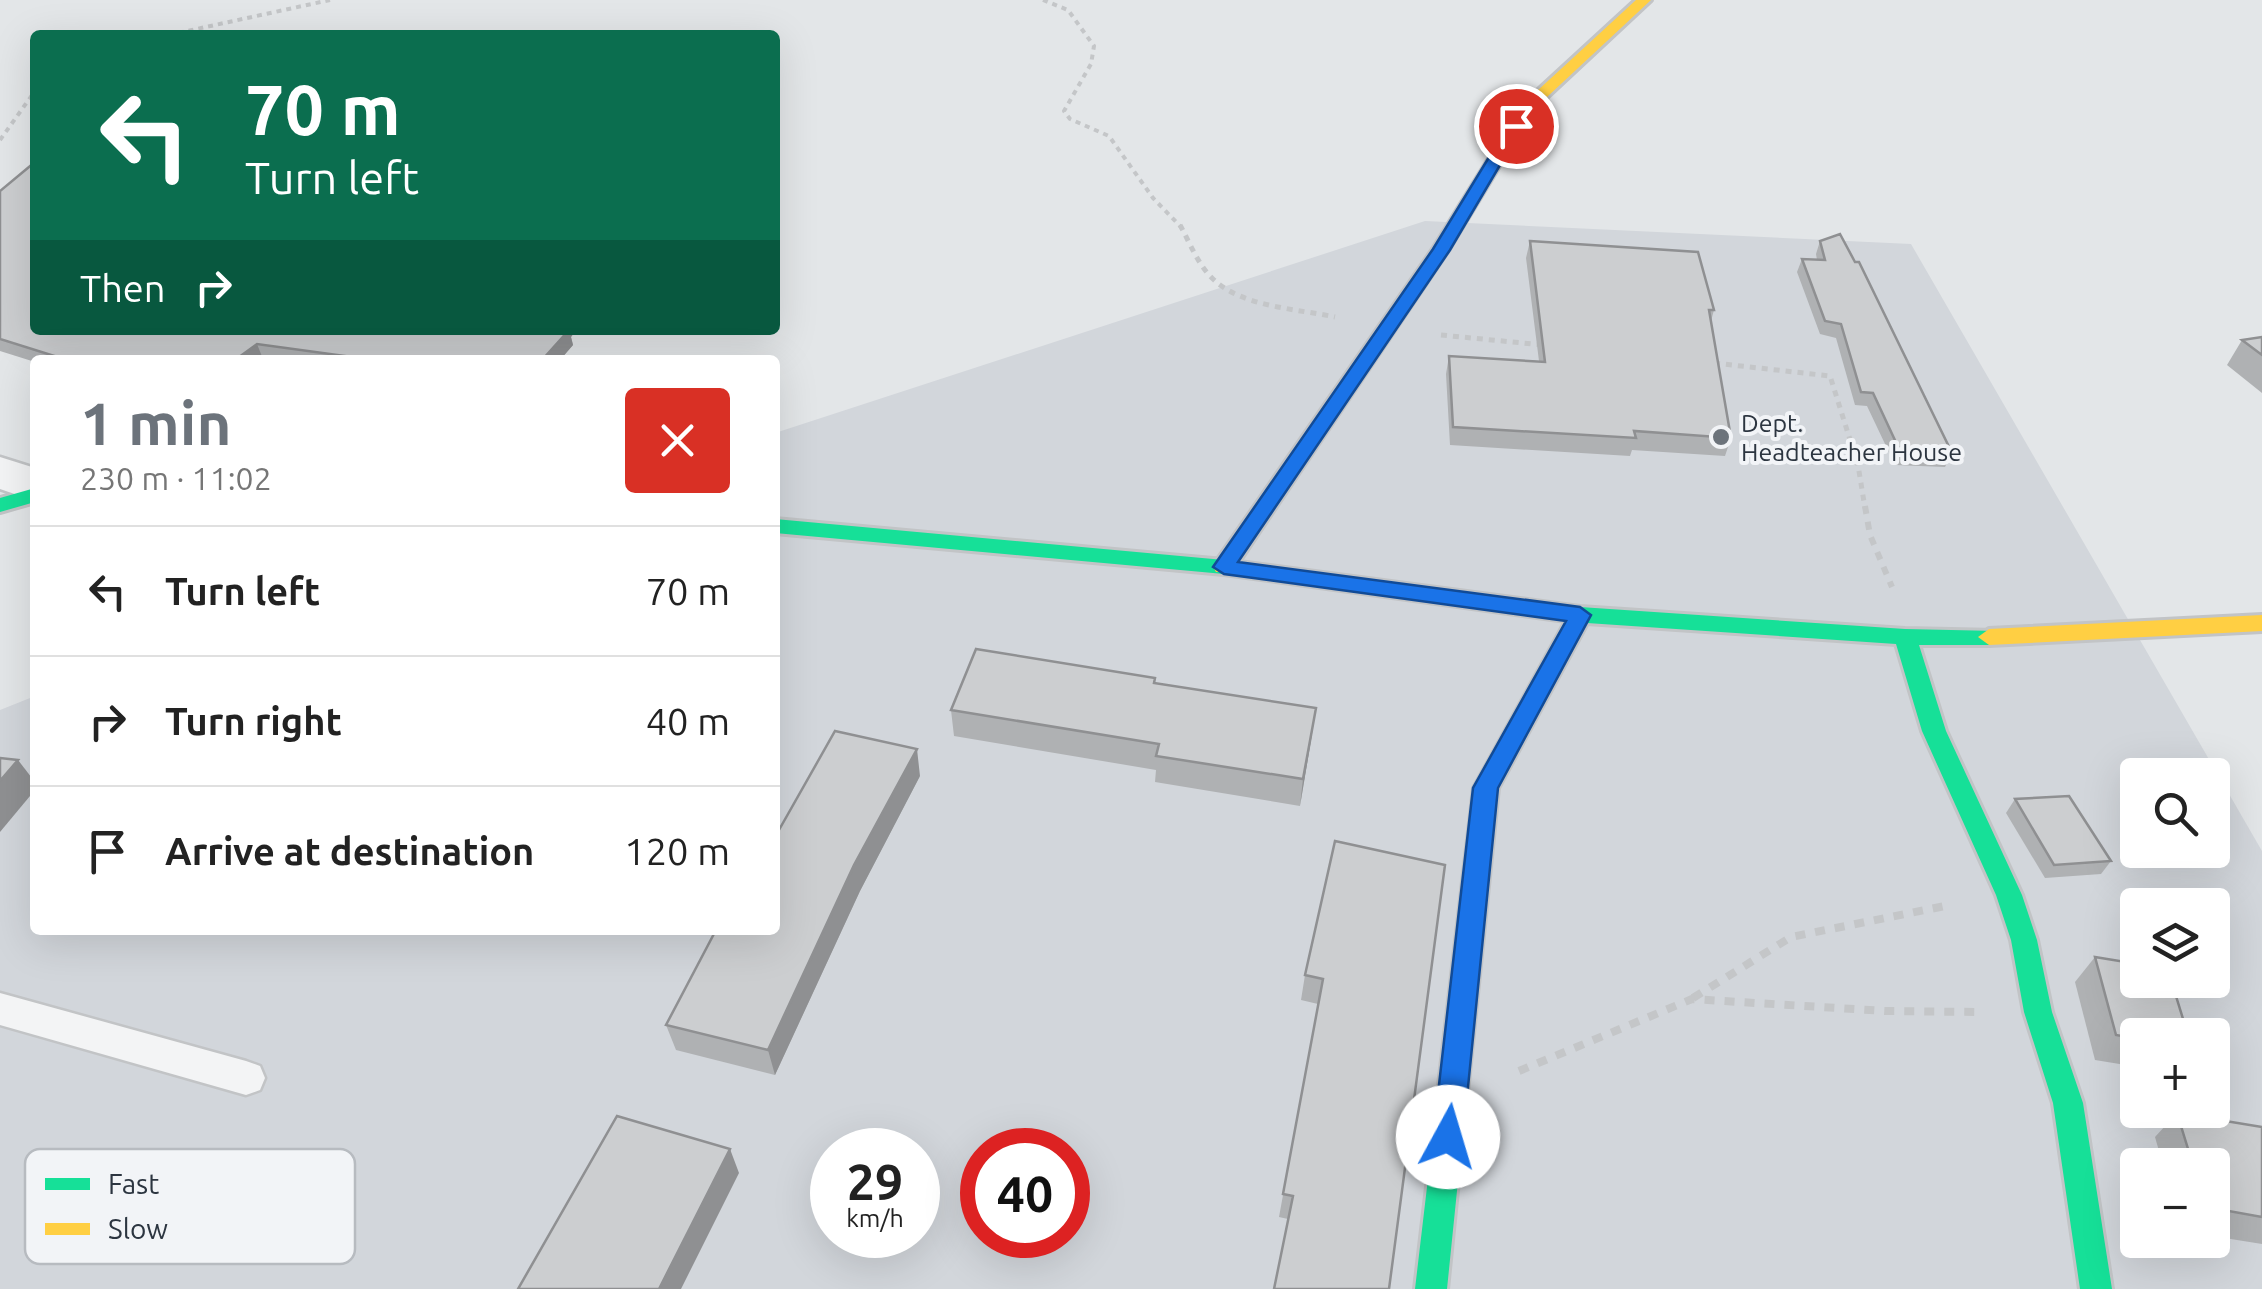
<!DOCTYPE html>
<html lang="en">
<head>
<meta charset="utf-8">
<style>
	:root { --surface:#fff; --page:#f2f2f2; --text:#222; --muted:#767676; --line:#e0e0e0; --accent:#6c737b }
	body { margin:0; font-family:Ubuntu,sans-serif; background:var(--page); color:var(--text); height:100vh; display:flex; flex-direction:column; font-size:38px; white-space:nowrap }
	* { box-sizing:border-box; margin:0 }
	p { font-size:32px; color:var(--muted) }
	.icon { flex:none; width:55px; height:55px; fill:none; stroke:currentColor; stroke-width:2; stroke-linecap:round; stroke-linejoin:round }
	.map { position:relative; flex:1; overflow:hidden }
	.side { position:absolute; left:30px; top:355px; width:750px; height:580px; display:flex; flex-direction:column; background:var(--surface); border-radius:10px; box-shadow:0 10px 40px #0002 }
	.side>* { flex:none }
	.guide { position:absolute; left:30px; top:30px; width:750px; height:305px; border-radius:10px; box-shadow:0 10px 40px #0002; background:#0b6e4f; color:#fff; overflow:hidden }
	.tools { position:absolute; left:2120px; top:758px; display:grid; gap:20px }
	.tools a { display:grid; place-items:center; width:110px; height:110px; border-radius:10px; background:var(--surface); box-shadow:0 10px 40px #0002; font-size:50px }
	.speed { position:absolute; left:810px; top:1128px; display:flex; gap:20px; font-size:50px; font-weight:700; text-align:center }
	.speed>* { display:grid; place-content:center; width:130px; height:130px; border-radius:50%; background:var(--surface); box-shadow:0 10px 40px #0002; line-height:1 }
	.speed small { font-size:25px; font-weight:400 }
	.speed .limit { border:15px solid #d22; background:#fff; color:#111 }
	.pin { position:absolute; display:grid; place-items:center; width:85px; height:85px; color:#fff; margin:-42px; border:5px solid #fff; border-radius:50%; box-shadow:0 2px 10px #0007 }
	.me { position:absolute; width:110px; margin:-55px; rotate:6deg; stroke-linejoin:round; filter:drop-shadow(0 0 8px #0008) }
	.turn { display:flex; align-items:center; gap:35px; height:210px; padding:0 50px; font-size:45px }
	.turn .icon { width:130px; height:130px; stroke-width:2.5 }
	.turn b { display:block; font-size:70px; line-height:85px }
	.then { display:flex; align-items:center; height:95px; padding:0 50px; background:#0003; gap:20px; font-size:38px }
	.round { display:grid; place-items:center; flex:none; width:105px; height:105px; border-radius:10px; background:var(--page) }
	.headline { display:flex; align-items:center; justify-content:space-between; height:170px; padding:0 50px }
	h1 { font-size:60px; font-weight:700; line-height:75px; color:var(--accent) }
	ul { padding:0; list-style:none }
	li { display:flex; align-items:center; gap:30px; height:130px; padding:0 50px; border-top:2px solid var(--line) }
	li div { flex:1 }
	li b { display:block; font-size:38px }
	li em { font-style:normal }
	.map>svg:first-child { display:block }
	.built { fill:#d2d6db; fill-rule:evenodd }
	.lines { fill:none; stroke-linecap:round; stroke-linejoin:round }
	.lane-casing { stroke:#c2c4c6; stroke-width:5 }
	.street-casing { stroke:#c2c4c6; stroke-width:5 }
	.fast-casing { stroke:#c2c4c6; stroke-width:6 }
	.slow-casing { stroke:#c2c4c6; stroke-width:6 }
	.path-far3 { stroke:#c4c6c8; stroke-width:4; stroke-dasharray:5 5; stroke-linecap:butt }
	.path-far2 { stroke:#c4c6c8; stroke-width:5; stroke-dasharray:6 6; stroke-linecap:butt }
	.path-far1 { stroke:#c4c6c8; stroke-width:6; stroke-dasharray:8 8; stroke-linecap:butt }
	.path { stroke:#c4c6c8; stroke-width:8; stroke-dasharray:10 10; stroke-linecap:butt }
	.lane { fill:#f3f4f5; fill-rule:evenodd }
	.street { fill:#f3f4f5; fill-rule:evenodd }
	.fast { fill:#16e098; fill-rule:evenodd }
	.slow { fill:#ffcf43; fill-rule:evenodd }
	.wall { fill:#afb1b3 }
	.shaded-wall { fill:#8f9092 }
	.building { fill:#ccced0; stroke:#8f9092; stroke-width:2.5 }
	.route { fill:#1a73e8; stroke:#114b97; stroke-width:2.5 }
	.poi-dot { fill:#6c737b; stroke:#f2f4f7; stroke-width:4 }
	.labels { text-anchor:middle; stroke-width:8; stroke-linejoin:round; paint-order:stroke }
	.poi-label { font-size:25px; fill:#2c3540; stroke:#f2f4f7; text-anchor:start }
	.key { fill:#f2f4f7; stroke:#b7bbc0; stroke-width:2.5 }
	.key-label { font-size:28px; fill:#2c3540 }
</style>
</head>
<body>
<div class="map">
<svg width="2262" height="1289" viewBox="0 0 2262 1289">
	<rect width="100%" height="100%" fill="#e3e6e8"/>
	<path class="built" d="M1425 221 1911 244 2262 851V1289H0V710L35 696V930H775V433ZM2138 775H2212V850H2138ZM2138 905H2212V980H2138ZM2138 1035H2212V1110H2138ZM832 1150H918V1235H832ZM982 1150H1068V1235H982ZM2138 1165H2212V1240H2138Z"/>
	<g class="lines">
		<defs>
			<path id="lane" d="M0 993 246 1061 260 1066 265 1078 260 1090 246 1095 0 1025Z"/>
			<path id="street" d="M0 457 35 468V501L0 489Z"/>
			<g id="fast">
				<path d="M35 488V502L0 512V498Z"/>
				<path d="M775 519 1224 560 1580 607 1905 629 1997 631 2000 637 1989 645H1919L1946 731 2022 895 2037 940 2052 1012 2083 1103 2112 1289H2080L2053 1103 2024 1012 2011 940 1996 895 1922 731 1896 644 1587 623 1498 788 1447 1289H1415L1474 788 1566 621 1224 574 775 533Z"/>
			</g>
			<g id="slow">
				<path d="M1636 0H1651L1547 97 1522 128 1449 249 1232 572H1216L1213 567 1216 562 1433 249 1511 123 1537 91Z"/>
				<path d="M2262 615V631L1989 645 1978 637 1989 629Z"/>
			</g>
		</defs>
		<use href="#lane" class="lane-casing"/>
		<use href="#street" class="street-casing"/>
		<use href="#fast" class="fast-casing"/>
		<use href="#slow" class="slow-casing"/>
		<g class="path-far3">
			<path d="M1043 0 1068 10 1094 46 1091 64 1064 111 1070 119 1109 136 1153 198 1181 227"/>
			<path d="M169 35 330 0"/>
			<path d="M0 140 35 91"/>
		</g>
		<g class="path-far2">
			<path d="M1180 225C1190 243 1198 265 1213 279 1242 307 1298 309 1335 317"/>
			<path d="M1441 335 1543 345"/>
			<path d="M1714 363 1830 376 1858 465 1865 508"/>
		</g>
		<path class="path-far1" d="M1865 506 1870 535 1892 587"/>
		<g class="path">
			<path d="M1693 998 1791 937 1950 905"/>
			<path d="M1519 1071 1692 999 1885 1011 1976 1012"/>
		</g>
		<use href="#lane" class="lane"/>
		<use href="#street" class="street"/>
		<use href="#fast" class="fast"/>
		<use href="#slow" class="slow"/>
	</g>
	<g class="wall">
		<path d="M0 191 35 330H576L571 337 573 345 560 360H273L263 359 262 360H35V362L0 351Z"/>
		<path d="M1530 241 1714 310 1711 321 1731 438 1725 456 1632 450 1630 456 1450 445 1446 374 1449 356 1539 361 1526 258Z"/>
		<path d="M1820 241 1952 453 1945 467 1895 465 1867 406 1855 405 1836 338 1820 334 1797 272 1802 259 1817 260 1816 254Z"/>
		<path d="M2262 337V393L2227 365 2242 340Z"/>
		<path d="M1155 678V683L1312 734 1300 806 1155 782 1156 770 954 736 951 710Z"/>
		<path d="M920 776 860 891 775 1075 676 1050 666 1025Z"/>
		<path d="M2015 799 2111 861 2101 874 2045 878 2006 813Z"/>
		<path d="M1445 865 1288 1219 1279 1217 1318 1004 1301 1000 1305 975Z"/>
		<path d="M2095 957 2138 1035V1067L2095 1060 2075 982Z"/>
		<path d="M2177 1113 2262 1127V1244L2212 1236V1165H2163L2155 1137Z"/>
	</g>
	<g class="shaded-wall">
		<path d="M562 330H576L571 337 573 345 560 360H542Z"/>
		<path d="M257 344 263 359 262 360H235Z"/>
		<path d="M1316 708 1312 734 1300 806 1303 779Z"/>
		<path d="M917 749 920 776 860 891 775 1075 768 1050 854 865Z"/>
		<path d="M18 760 35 782V790L0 832V781Z"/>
		<path d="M730 1149 739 1173 681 1289H659Z"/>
	</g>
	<g class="building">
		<path d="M35 162V330H569L542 360H374L257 344 235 360H67L0 339V191Z"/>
		<path d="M1840 234 1855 262H1859L1952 453 1900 451 1873 393 1861 392 1841 324 1825 321 1802 259 1825 260 1820 241Z"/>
		<path d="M1530 241 1698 252 1714 310H1709L1731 438 1634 431 1636 438 1453 427 1449 356 1545 362Z"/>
		<path d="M2262 337V355L2242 340Z"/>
		<path d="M976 649 1155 678 1154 683 1316 708 1303 779 1156 756 1159 744 951 710Z"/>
		<path d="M835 731 917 749 854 865 768 1050 666 1025 716 930H775V837Z"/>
		<path d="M0 758 18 760 0 781Z"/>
		<path d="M2069 796 2111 861 2054 865 2015 799Z"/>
		<path d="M1335 841 1445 865 1389 1289H1274L1293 1196 1283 1194 1323 979 1305 975Z"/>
		<path d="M2095 957 2138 964V980H2171L2188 1035H2138V1039L2116 1035Z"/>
		<path d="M2177 1113 2262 1127V1217L2212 1208V1165H2193Z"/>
		<path d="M617 1116 730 1149 659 1289H518Z"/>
	</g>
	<path class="route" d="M1516 121 1523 126 1450 250 1238 562 1580 607 1591 615 1498 788 1463 1137 1458 1147 1448 1151 1437 1147 1433 1137 1473 788 1566 621 1224 574 1213 567 1433 249 1508 126Z"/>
	<circle class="poi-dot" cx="1721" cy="437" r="10"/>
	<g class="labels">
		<g class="poi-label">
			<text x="1741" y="432">Dept.<tspan x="1741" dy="29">Headteacher House</tspan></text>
		</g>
	</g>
	<rect x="25" y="1149" width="330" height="115" rx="15" class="key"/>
	<rect x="45" y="1178" width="45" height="12" fill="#16e098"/>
	<rect x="45" y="1223" width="45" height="12" fill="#ffcf43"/>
	<g class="key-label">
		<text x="108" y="1194">Fast</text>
		<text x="108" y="1239">Slow</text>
	</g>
</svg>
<div class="tools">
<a><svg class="icon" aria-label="search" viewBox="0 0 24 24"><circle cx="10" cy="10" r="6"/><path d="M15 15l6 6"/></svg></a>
<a><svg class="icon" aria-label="layers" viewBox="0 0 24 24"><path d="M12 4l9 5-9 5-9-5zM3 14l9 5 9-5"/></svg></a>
<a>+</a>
<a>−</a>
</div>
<div class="speed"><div>29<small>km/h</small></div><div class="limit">40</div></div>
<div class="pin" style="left:1516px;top:126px;background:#d93025"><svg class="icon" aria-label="arrive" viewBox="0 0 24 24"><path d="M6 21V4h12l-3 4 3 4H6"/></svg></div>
<svg class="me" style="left:1448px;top:1137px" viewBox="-20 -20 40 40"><circle r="19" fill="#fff"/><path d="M0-13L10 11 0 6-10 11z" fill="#1a73e8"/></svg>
<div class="guide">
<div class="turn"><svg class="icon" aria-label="left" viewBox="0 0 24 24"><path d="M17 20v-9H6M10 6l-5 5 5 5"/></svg><div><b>70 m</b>Turn left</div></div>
<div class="then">Then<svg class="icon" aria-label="right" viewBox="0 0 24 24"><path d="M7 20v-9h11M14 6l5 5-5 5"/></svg></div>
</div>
<section class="side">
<div class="headline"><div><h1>1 min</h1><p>230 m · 11:02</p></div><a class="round" style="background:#d93025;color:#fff"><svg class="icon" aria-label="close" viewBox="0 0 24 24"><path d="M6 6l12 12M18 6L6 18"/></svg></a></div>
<ul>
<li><svg class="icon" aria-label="left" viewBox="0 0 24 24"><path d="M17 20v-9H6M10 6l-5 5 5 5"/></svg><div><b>Turn left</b></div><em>70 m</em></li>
<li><svg class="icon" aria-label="right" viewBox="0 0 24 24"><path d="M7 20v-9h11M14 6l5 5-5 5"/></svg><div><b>Turn right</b></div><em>40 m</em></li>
<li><svg class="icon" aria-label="arrive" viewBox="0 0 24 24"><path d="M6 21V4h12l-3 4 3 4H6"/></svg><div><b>Arrive at destination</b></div><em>120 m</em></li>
</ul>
</section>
</div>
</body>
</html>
